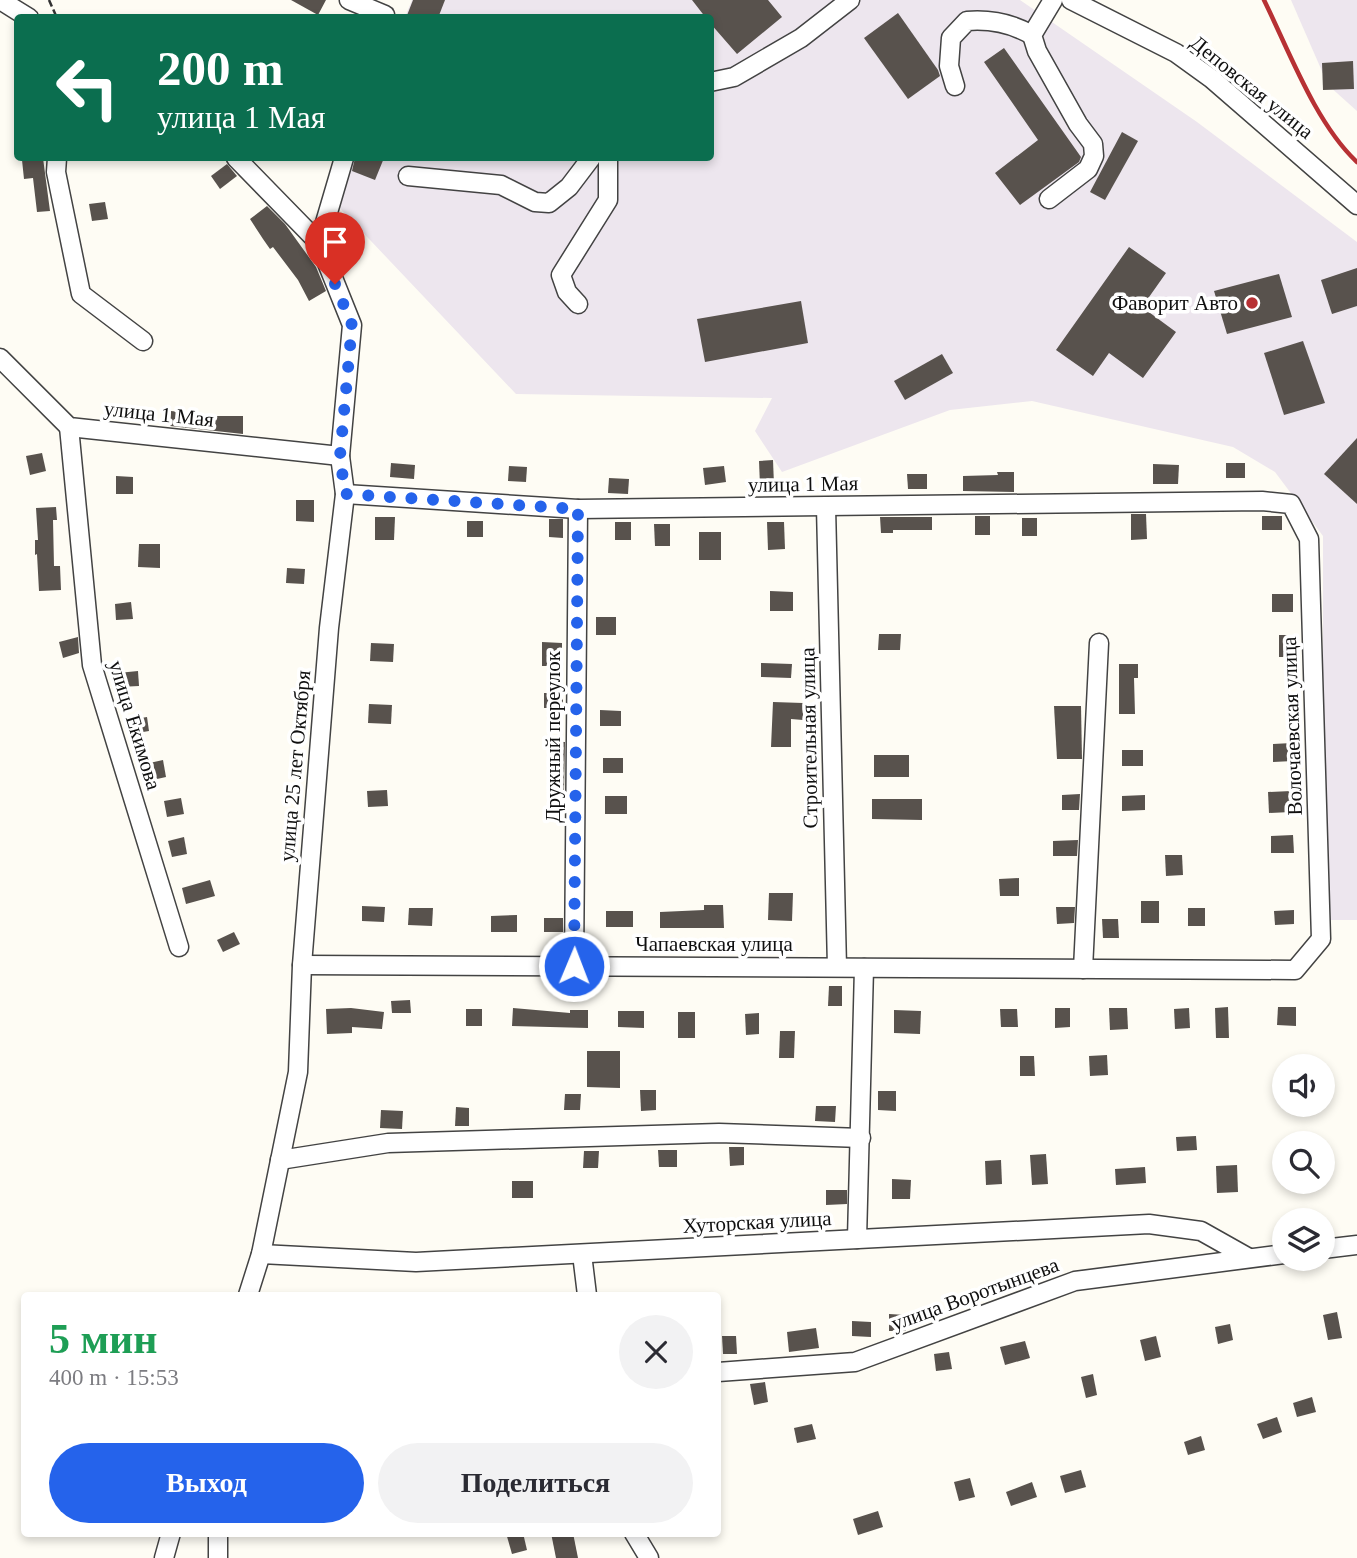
<!DOCTYPE html>
<html lang="ru">
<head>
<meta charset="utf-8">
<style>
	:root { --surface:#fff; --page:#f2f2f3; --text:#2b2b33; --muted:#7c7c81; --accent:#2563eb }
	body { margin:0; font-family:Georgia,serif; background:var(--page); color:var(--text); height:100vh; display:flex; flex-direction:column; font-size:26px; white-space:nowrap }
	* { box-sizing:border-box; margin:0 }
	p { font-size:23px; color:var(--muted) }
	.icon { flex:none; width:38px; height:38px; fill:none; stroke:currentColor; stroke-width:2; stroke-linecap:round; stroke-linejoin:round }
	.map { position:relative; flex:1; overflow:hidden }
	.panel { position:absolute; left:21px; top:1292px; width:700px; height:245px; display:flex; flex-direction:column; background:var(--surface); border-radius:7px; box-shadow:0 4px 10px #0003 }
	.panel>* { flex:none }
	.hud { position:absolute; left:14px; top:14px; width:700px; height:147px; border-radius:7px; box-shadow:0 4px 10px #0003; background:#0b6e4f; color:#fff; overflow:hidden }
	.tools { position:absolute; left:1272px; top:1054px; display:grid; gap:14px }
	.tools a { display:grid; place-items:center; width:63px; height:63px; border-radius:50%; background:var(--surface); box-shadow:0 4px 10px #0003; font-size:35px }
	.pin { position:absolute; display:grid; place-items:center; width:60px; height:60px; color:#fff; margin:-72px -30px; border-radius:50% 50% 50% 0; rotate:-45deg; box-shadow:0 0 7px #0007 }
	.pin .icon { rotate:45deg }
	.me { position:absolute; width:77px; margin:-38px; rotate:1deg; stroke-linejoin:round; filter:drop-shadow(0 0 5px #0008) }
	.turn { display:flex; align-items:center; gap:24px; height:147px; padding:0 28px; font-size:32px }
	.turn .icon { width:91px; height:91px; stroke-width:2.5 }
	.turn b { display:block; font-size:49px; line-height:60px }
	.round { display:grid; place-items:center; flex:none; width:74px; height:74px; border-radius:37px; background:var(--page) }
	.head { display:flex; align-items:center; justify-content:space-between; height:119px; padding:0 28px }
	h1 { font-size:42px; font-weight:700; line-height:52px; color:#1e9e55 }
	.cta { display:flex; gap:14px; margin-top:auto; padding:14px 28px }
	.cta a { flex:1; height:80px; border-radius:42px; background:var(--accent); color:#fff; font-size:28px; font-weight:700; line-height:80px; text-align:center }
	.cta a+a { background:var(--page); color:var(--text) }
	.map>svg:first-child { display:block }
	.industrial { fill:#ede6ee }
	.building { fill:#58524d }
	.lines { fill:none; stroke-linecap:round; stroke-linejoin:round }
	.minor-casing { stroke:#434343; stroke-width:21 }
	.path { stroke:#323232; stroke-width:2.5; stroke-dasharray:7 3.5; stroke-linecap:butt }
	.minor { stroke:#fff; stroke-width:18 }
	.rail { stroke:#b73134; stroke-width:4.5 }
	.route { stroke:#2563eb; stroke-width:12; stroke-dasharray:0 21.6 }
	.poi-dot { fill:#b73134; stroke:#fff; stroke-width:2.5 }
	.labels { text-anchor:middle; stroke-width:7; stroke-linejoin:round; paint-order:stroke }
	.street-label { font-size:21px; fill:#101010; stroke:#fff }
	.poi-label { font-size:21px; fill:#101010; stroke:#fff; text-anchor:end }
</style>
</head>
<body>
<div class="map">
<svg width="1357" height="1558" viewBox="0 0 1357 1558">
	<rect width="100%" height="100%" fill="#fefcf4"/>
	<g class="industrial">
		<path d="M412 0H1020L1197 122 1357 242V920H1323V536L1275 472 1233 447 1032 401 950 410 782 472 755 431 772 398 516 394 334 202 351 158H710V18L405 17Z"/>
		<path d="M1291 0H1357V111L1328 85Z"/>
	</g>
	<g class="building">
		<path d="M291 0H326L318 15Z"/>
		<path d="M413 0H445L438 18H406Z"/>
		<path d="M692 0H768L782 17 737 54 710 23V18H706Z"/>
		<path d="M898 13 938 70 940 76 908 99 864 38Z"/>
		<path d="M1004 48 1081 157 1079 162 1020 205 995 173 1038 140 984 62Z"/>
		<path d="M1353 61 1354 89 1323 90 1322 63Z"/>
		<path d="M1122 132 1138 141 1105 200 1090 192Z"/>
		<path d="M43 158 50 211 37 212 33 178 24 179 22 160Z"/>
		<path d="M355 158H384L375 180 352 171Z"/>
		<path d="M227 164 237 176 220 189 211 176Z"/>
		<path d="M105 202 108 219 92 221 89 204Z"/>
		<path d="M267 206 285 224 316 267 326 291 309 301 298 280 273 247 270 249 263 239 250 219Z"/>
		<path d="M1129 247 1166 273 1142 307 1176 332 1143 378 1109 353 1093 376 1056 350Z"/>
		<path d="M1357 268V306L1332 314 1321 280Z"/>
		<path d="M1279 274 1292 317 1227 334 1214 291Z"/>
		<path d="M801 301 808 343 705 362 697 319Z"/>
		<path d="M1303 341 1325 403 1284 415 1264 353Z"/>
		<path d="M942 354 953 373 905 400 894 381Z"/>
		<path d="M171 411 190 413 189 416H243V434L170 426Z"/>
		<path d="M1357 438V504L1324 474Z"/>
		<path d="M42 453 46 471 30 475 26 456Z"/>
		<path d="M773 460 774 485 760 486 759 461Z"/>
		<path d="M391 463 415 465 414 479 390 477Z"/>
		<rect x="1226" y="463" width="19" height="15"/>
		<path d="M1153 464 1179 465 1178 484H1153Z"/>
		<path d="M509 466 527 467 526 482 508 481Z"/>
		<path d="M724 466 726 482 705 485 703 468Z"/>
		<path d="M997 472H1014V492L963 491V476L998 475Z"/>
		<path d="M907 474H927V489H908Z"/>
		<path d="M116 476 133 477V494H116Z"/>
		<path d="M609 478 629 479 628 494 608 493Z"/>
		<path d="M296 500H314V522L296 521Z"/>
		<path d="M56 507 57 520H53L54 566H60L61 590 39 591 37 554 35 555V540H38L36 508Z"/>
		<path d="M1131 514H1146L1147 539 1131 540Z"/>
		<rect x="975" y="516" width="15" height="19"/>
		<rect x="1262" y="516" width="20" height="14"/>
		<path d="M375 517H395L394 540H375Z"/>
		<path d="M880 517H932V530H893V533H881Z"/>
		<rect x="1022" y="518" width="15" height="18"/>
		<path d="M549 519H563V538L549 537Z"/>
		<rect x="467" y="521" width="16" height="16"/>
		<rect x="615" y="522" width="16" height="18"/>
		<path d="M767 522H784L785 549 768 550Z"/>
		<path d="M654 524H670V546H655Z"/>
		<rect x="699" y="532" width="22" height="28"/>
		<path d="M139 544H160V568L138 567Z"/>
		<path d="M287 568 305 569 304 584 286 583Z"/>
		<path d="M770 591 793 592V611H770Z"/>
		<rect x="1272" y="594" width="21" height="18"/>
		<path d="M131 602 133 619 116 620 115 604Z"/>
		<rect x="596" y="617" width="20" height="18"/>
		<path d="M879 634H901L900 650H878Z"/>
		<rect x="1279" y="635" width="14" height="22"/>
		<path d="M78 637 79 653 63 658 59 642Z"/>
		<path d="M542 642 562 643V666H542Z"/>
		<path d="M371 643 394 644 393 662 370 661Z"/>
		<path d="M761 663 792 664 791 678 761 677Z"/>
		<path d="M1119 664H1138V678H1134L1135 714H1119Z"/>
		<path d="M138 671 139 686 119 687 118 673Z"/>
		<rect x="544" y="693" width="19" height="15"/>
		<path d="M773 702 803 703V720L791 719V747H771Z"/>
		<path d="M369 704 392 705 391 724 368 723Z"/>
		<path d="M1054 706H1081L1082 759H1057Z"/>
		<path d="M600 710 621 711V726H600Z"/>
		<path d="M147 717 149 731 131 734 129 720Z"/>
		<path d="M548 741 565 742 564 794H548Z"/>
		<path d="M1292 743 1293 761 1273 762V744Z"/>
		<rect x="1122" y="750" width="21" height="16"/>
		<rect x="874" y="755" width="35" height="22"/>
		<rect x="603" y="758" width="20" height="15"/>
		<path d="M163 760 166 777 148 781 145 764Z"/>
		<path d="M387 790 388 806 368 807 367 791Z"/>
		<path d="M1291 791V812L1269 813 1268 792Z"/>
		<path d="M1080 794 1079 810H1062V795Z"/>
		<path d="M1145 795V810L1122 811V796Z"/>
		<rect x="605" y="796" width="22" height="18"/>
		<path d="M181 798 184 814 167 817 164 801Z"/>
		<path d="M872 799H922V820L872 819Z"/>
		<path d="M1293 835 1294 853H1271V836Z"/>
		<path d="M184 837 187 854 172 857 168 841Z"/>
		<path d="M1078 840 1077 856H1053V841Z"/>
		<path d="M1165 855H1182L1183 875 1166 876Z"/>
		<path d="M1019 878V896H1000L999 879Z"/>
		<path d="M210 880 215 896 186 904 182 888Z"/>
		<path d="M769 893H793L792 921 768 920Z"/>
		<rect x="1141" y="901" width="18" height="22"/>
		<path d="M704 905H723L724 928H660V912L704 910Z"/>
		<path d="M362 906 385 907 384 922 362 921Z"/>
		<path d="M1056 907H1075L1074 923 1057 924Z"/>
		<path d="M409 908H433L432 926 408 925Z"/>
		<rect x="1188" y="908" width="17" height="18"/>
		<path d="M1294 910V924L1275 925 1274 911Z"/>
		<rect x="606" y="911" width="27" height="16"/>
		<path d="M517 915V932H491V916Z"/>
		<rect x="544" y="918" width="19" height="14"/>
		<path d="M1102 919H1118L1119 938H1103Z"/>
		<path d="M234 932 240 944 223 952 217 940Z"/>
		<path d="M829 986H842V1006H828Z"/>
		<path d="M410 1000 411 1013H392L391 1001Z"/>
		<path d="M1228 1007 1229 1038H1216L1215 1008Z"/>
		<path d="M1278 1007H1296V1026L1277 1025Z"/>
		<path d="M351 1008 384 1012 382 1029 352 1027V1033L327 1034 326 1009Z"/>
		<path d="M513 1008 570 1013V1010H588V1028L512 1026Z"/>
		<path d="M1055 1008H1070V1027L1055 1028Z"/>
		<path d="M1109 1008H1127L1128 1029 1110 1030Z"/>
		<path d="M1189 1008 1190 1028 1175 1029 1174 1009Z"/>
		<rect x="466" y="1009" width="16" height="17"/>
		<path d="M1000 1009H1017L1018 1027H1001Z"/>
		<path d="M894 1010 921 1011 920 1034 894 1033Z"/>
		<path d="M618 1011H644V1028L618 1027Z"/>
		<rect x="678" y="1012" width="17" height="26"/>
		<path d="M759 1013V1034L746 1035 745 1014Z"/>
		<path d="M780 1031H795L794 1058H779Z"/>
		<path d="M587 1051H620V1088L587 1087Z"/>
		<path d="M1107 1055 1108 1075 1090 1076 1089 1056Z"/>
		<path d="M1020 1056H1034L1035 1076H1020Z"/>
		<path d="M640 1090H656V1110L641 1111Z"/>
		<path d="M878 1091H896V1111L878 1110Z"/>
		<path d="M565 1094H581L580 1110H564Z"/>
		<path d="M816 1106H836L835 1122 815 1121Z"/>
		<path d="M456 1107 469 1108V1126H455Z"/>
		<path d="M381 1110 403 1111 402 1129 380 1128Z"/>
		<path d="M1196 1136 1197 1150 1177 1151 1176 1137Z"/>
		<path d="M729 1147H744V1165L730 1166Z"/>
		<path d="M658 1150H677V1167H659Z"/>
		<path d="M584 1151H599L598 1168H583Z"/>
		<path d="M1046 1154 1048 1184 1032 1185 1030 1155Z"/>
		<path d="M1001 1160 1002 1184 986 1185 985 1161Z"/>
		<path d="M1237 1165 1238 1192 1217 1193 1216 1166Z"/>
		<path d="M1145 1167 1146 1183 1116 1185 1115 1169Z"/>
		<path d="M892 1179 911 1180 910 1199H892Z"/>
		<rect x="512" y="1181" width="21" height="17"/>
		<path d="M826 1190H847V1204L826 1205Z"/>
		<path d="M1337 1312 1342 1338 1328 1340 1323 1315Z"/>
		<path d="M889 1314 906 1315V1331H889Z"/>
		<path d="M852 1321 871 1322V1337L852 1336Z"/>
		<path d="M1230 1324 1233 1340 1218 1344 1215 1327Z"/>
		<path d="M816 1328 819 1348 789 1352 787 1332Z"/>
		<path d="M722 1336H736L737 1354H723Z"/>
		<path d="M1156 1336 1161 1357 1145 1361 1140 1340Z"/>
		<path d="M1025 1341 1030 1358 1005 1365 1000 1347Z"/>
		<path d="M949 1352 952 1369 936 1371 934 1354Z"/>
		<path d="M1093 1374 1097 1395 1086 1398 1081 1377Z"/>
		<path d="M765 1382 768 1402 754 1405 750 1384Z"/>
		<path d="M1312 1397 1316 1412 1297 1417 1293 1403Z"/>
		<path d="M1277 1417 1282 1432 1263 1439 1257 1424Z"/>
		<path d="M812 1424 816 1439 797 1443 794 1428Z"/>
		<path d="M1201 1436 1205 1450 1188 1455 1184 1442Z"/>
		<path d="M1081 1470 1086 1487 1065 1493 1060 1476Z"/>
		<path d="M970 1478 975 1497 959 1501 954 1482Z"/>
		<path d="M1032 1482 1037 1497 1011 1506 1006 1492Z"/>
		<path d="M878 1511 883 1527 858 1535 853 1519Z"/>
		<path d="M506 1533H523L527 1550 512 1554Z"/>
		<path d="M551 1533H573L578 1558H556Z"/>
	</g>
	<g class="lines">
		<defs>
			<g id="minor">
				<path d="M0 0 29 18"/>
				<path d="M349 0 385 15"/>
				<path d="M1071 0 1176 53 1212 79 1357 205"/>
				<path d="M710 82 734 77 801 38 850 0"/>
				<path d="M955 86 949 66 951 38 967 21C991 19 1011 23 1032 35"/>
				<path d="M57 158 56 172 81 294 143 341"/>
				<path d="M236 158 319 243 352 325 340 456 345 494 329 628 302 965 298 1072 261 1254 248 1295"/>
				<path d="M408 176 501 185 535 202 549 203 569 187 591 158"/>
				<path d="M1049 199 1088 169 1094 156 1093 144 1078 124 1037 51 1032 35 1053 0"/>
				<path d="M319 243 344 158"/>
				<path d="M578 304 567 292 561 275 608 200V158"/>
				<path d="M0 358 69 427 340 456"/>
				<path d="M69 427 92 665 179 947"/>
				<path d="M826 507 837 967"/>
				<path d="M302 965 1295 970 1321 939 1309 539 1291 504 1262 501 578 509 345 494"/>
				<path d="M574 966 578 509"/>
				<path d="M1083 969 1099 643"/>
				<path d="M280 1160 388 1143 719 1133 861 1138"/>
				<path d="M857 1239 864 968"/>
				<path d="M1323 1249 1357 1245"/>
				<path d="M261 1254 416 1262 1149 1224 1201 1231 1249 1258"/>
				<path d="M582 1254 587 1295"/>
				<path d="M718 1372 855 1362 1075 1281 1284 1254"/>
				<path d="M634 1533 649 1558"/>
				<path d="M164 1558 171 1533"/>
				<path d="M218 1558V1533"/>
			</g>
		</defs>
		<use href="#minor" class="minor-casing"/>
		<path class="path" d="M49 0 57 18"/>
		<use href="#minor" class="minor"/>
		<path class="rail" d="M1264 0C1289 51 1316 124 1357 162"/>
	</g>
	<g class="lines">
		<path class="route" d="M335 284 352 325 340 456 345 494 578 509 574 966"/>
	</g>
	<circle class="poi-dot" cx="1252" cy="303" r="7"/>
	<g class="labels">
		<g class="street-label">
			<text transform="translate(1252 87) rotate(39)" y="7">Деповская улица</text>
			<text transform="translate(159 414) rotate(6)" y="7">улица 1 Мая</text>
			<text transform="translate(803 484) rotate(-1)" y="7">улица 1 Мая</text>
			<text transform="translate(135 725) rotate(73)" y="7">улица Екимова</text>
			<text transform="translate(1292 726) rotate(-92)" y="7">Волочаевская улица</text>
			<text transform="translate(553 737) rotate(-90)" y="7">Дружный переулок</text>
			<text transform="translate(809 738) rotate(-91)" y="7">Строительная улица</text>
			<text transform="translate(295 766) rotate(-85)" y="7">улица 25 лет Октября</text>
			<text x="714" y="951">Чапаевская улица</text>
			<text transform="translate(757 1222) rotate(-3)" y="7">Хуторская улица</text>
			<text transform="translate(975 1294) rotate(-20)" y="7">улица Воротынцева</text>
		</g>
		<g class="poi-label">
			<text x="1238" y="310">Фаворит Авто</text>
		</g>
	</g>
</svg>
<div class="tools">
<a><svg class="icon" aria-label="sound" viewBox="0 0 24 24"><path d="M4 9h4l5-4v14l-5-4H4zM17 9q2 3 0 6"/></svg></a>
<a><svg class="icon" aria-label="search" viewBox="0 0 24 24"><circle cx="10" cy="10" r="6"/><path d="M15 15l6 6"/></svg></a>
<a><svg class="icon" aria-label="layers" viewBox="0 0 24 24"><path d="M12 4l9 5-9 5-9-5zM3 14l9 5 9-5"/></svg></a>
</div>
<div class="pin" style="left:335px;top:284px;background:#d93025"><svg class="icon" aria-label="arrive" viewBox="0 0 24 24"><path d="M6 21V4h12l-3 4 3 4H6"/></svg></div>
<svg class="me" style="left:574px;top:966px" viewBox="-20 -20 40 40"><circle r="17" fill="#2563eb" stroke="#fff" stroke-width="3"/><path d="M0-11L8 9 0 5-8 9z" fill="#fff"/></svg>
<div class="hud">
<div class="turn"><svg class="icon" aria-label="left" viewBox="0 0 24 24"><path d="M17 20v-9H6M10 6l-5 5 5 5"/></svg><div><b>200 m</b>улица 1 Мая</div></div>
</div>
<section class="panel">
<div class="head"><div><h1>5 мин</h1><p>400 m · 15:53</p></div><a class="round"><svg class="icon" aria-label="close" viewBox="0 0 24 24"><path d="M6 6l12 12M18 6L6 18"/></svg></a></div>
<div class="cta"><a>Выход</a><a>Поделиться</a></div>
</section>
</div>
</body>
</html>
